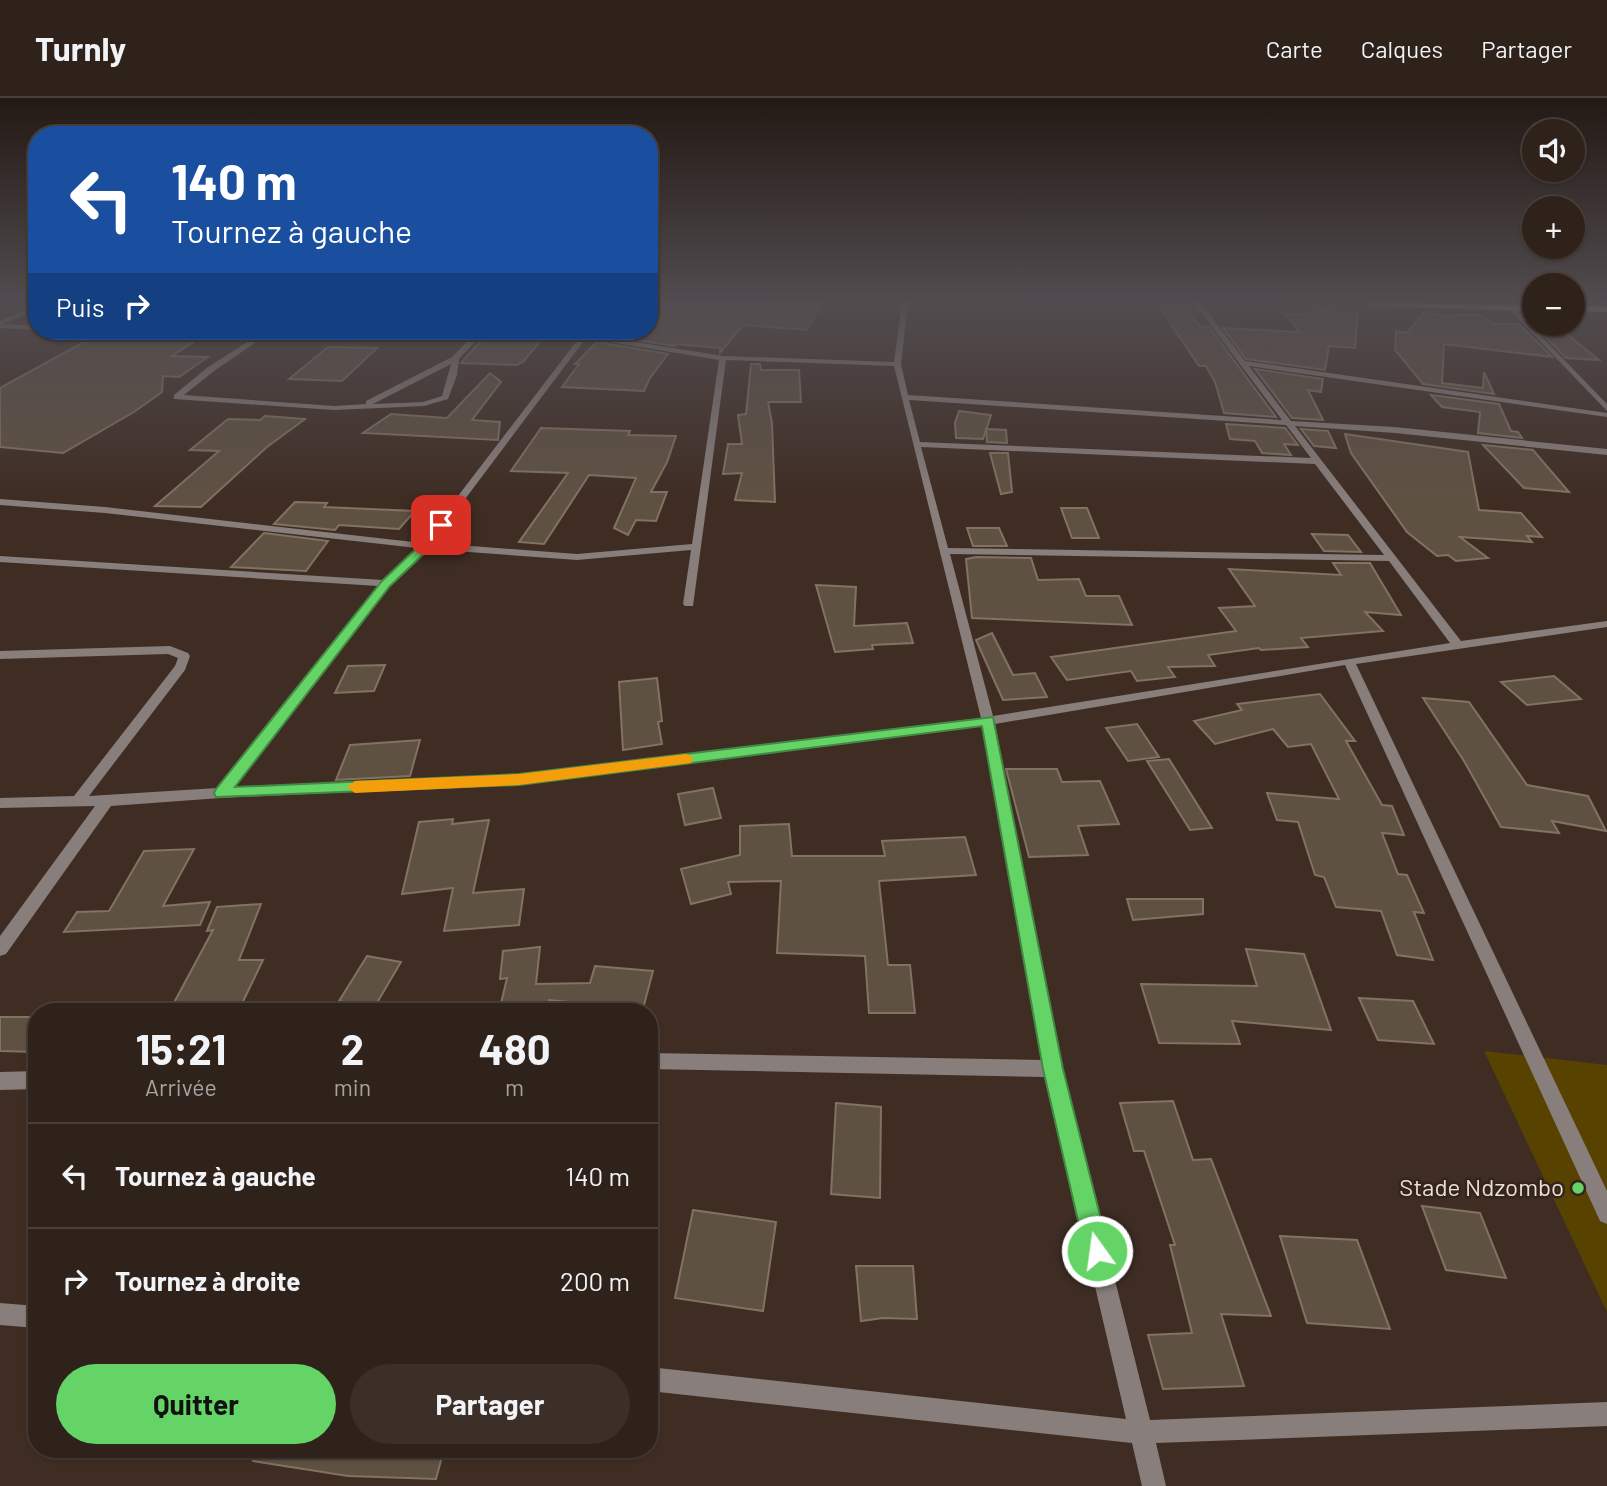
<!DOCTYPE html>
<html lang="fr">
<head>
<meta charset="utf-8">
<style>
	:root { --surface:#2f221b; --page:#3b2f28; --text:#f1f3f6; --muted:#a7a4a3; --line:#4a3f3a; --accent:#65d467 }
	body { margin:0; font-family:Barlow,sans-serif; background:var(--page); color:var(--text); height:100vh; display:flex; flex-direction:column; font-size:26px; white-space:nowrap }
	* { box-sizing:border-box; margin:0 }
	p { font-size:23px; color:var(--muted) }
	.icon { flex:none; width:38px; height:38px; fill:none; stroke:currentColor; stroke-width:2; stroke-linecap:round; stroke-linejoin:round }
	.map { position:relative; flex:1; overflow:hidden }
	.panel { position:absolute; left:28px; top:905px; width:630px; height:455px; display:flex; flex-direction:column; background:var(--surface); border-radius:28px; box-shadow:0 2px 5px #0004,0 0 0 2px var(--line) }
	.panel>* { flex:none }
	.top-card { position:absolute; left:28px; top:28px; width:630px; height:214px; border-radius:28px; box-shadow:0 2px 5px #0004,0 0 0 2px var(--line); background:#1a4fa0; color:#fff; overflow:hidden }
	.tools { position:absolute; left:1522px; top:21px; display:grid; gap:14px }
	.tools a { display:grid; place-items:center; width:63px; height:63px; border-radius:50%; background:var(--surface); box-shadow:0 2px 5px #0004,0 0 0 2px var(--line); font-size:35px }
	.pin { position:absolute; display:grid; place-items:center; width:60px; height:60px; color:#fff; margin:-30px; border-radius:14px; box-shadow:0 4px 10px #0006 }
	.me { position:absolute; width:77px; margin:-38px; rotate:346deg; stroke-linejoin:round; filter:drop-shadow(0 0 5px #0008) }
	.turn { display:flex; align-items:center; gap:24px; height:147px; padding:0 28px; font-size:32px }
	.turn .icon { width:91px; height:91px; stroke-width:2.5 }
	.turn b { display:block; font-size:49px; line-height:60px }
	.then { display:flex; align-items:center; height:66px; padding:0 28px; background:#0003; gap:14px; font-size:26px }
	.eta { display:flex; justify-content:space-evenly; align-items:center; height:119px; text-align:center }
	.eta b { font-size:42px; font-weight:700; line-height:49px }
	.cta { display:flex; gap:14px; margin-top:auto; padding:14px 28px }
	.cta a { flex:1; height:80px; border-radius:42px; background:var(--accent); color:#111; font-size:28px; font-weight:700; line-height:80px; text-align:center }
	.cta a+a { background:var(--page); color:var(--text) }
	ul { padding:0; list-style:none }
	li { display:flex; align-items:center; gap:21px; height:105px; padding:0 28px; border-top:2px solid var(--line) }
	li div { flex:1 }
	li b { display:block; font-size:26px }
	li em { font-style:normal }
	header { display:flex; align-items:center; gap:42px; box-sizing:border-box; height:98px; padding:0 35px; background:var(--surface); border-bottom:2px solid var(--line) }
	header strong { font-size:33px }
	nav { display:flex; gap:38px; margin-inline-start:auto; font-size:24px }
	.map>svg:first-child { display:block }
	.green { fill:#584200 }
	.building { fill:#5f5142; stroke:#817262; stroke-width:2 }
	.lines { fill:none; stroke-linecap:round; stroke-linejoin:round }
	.street { fill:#887e7b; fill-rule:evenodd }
	.highway { fill:#fee9e4; fill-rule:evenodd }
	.route { fill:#65d467; stroke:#428a43; stroke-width:2 }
	.slow { fill:#f59e0b }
	.poi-dot { fill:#65d467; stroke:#34241a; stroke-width:2.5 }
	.labels { text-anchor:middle; stroke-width:5; stroke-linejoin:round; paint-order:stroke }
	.near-poi-label { font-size:24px; fill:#e9ded8; stroke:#34241a; text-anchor:end }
</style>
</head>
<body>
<header>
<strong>Turnly</strong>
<nav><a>Carte</a><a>Calques</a><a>Partager</a></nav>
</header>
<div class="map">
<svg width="1607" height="1388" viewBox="0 0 1607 1388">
	<rect width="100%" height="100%" fill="#3f2d24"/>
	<path class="green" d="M1484 953 1607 967V1214Z"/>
	<g class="building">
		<path d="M649 205H822L807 232 743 227 720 255V250L677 246 675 248 604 237 608 233H649Z"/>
		<path d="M1159 208 1185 209 1200 228 1209 229 1276 319 1224 315 1215 284 1206 268H1199Z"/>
		<path d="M1321 213 1358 215 1355 250 1329 248 1325 272 1246 261 1223 230 1300 234 1285 216H1311L1309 214Z"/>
		<path d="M1424 214 1445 218 1476 216 1495 226H1519L1552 259 1444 246 1442 285 1483 290 1484 274 1494 296 1423 286 1395 252 1396 233 1407 235Z"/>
		<path d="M1533 226H1554L1599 262 1566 260Z"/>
		<path d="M489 234 515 235 511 240 542 241 523 264 516 267 461 265Z"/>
		<path d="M93 239 195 243 172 258 208 259 179 279 163 278 162 294 134 314 63 355 0 349V290Z"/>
		<path d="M596 245V244L668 256 650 280 644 293 562 289 579 266H575Z"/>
		<path d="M328 249 377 250 342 283 289 281Z"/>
		<path d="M751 266H760L761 272H799L801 304H768L772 325 775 404 735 402 742 375 723 376 728 346H742L738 317 746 316Z"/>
		<path d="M1255 271 1323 281 1321 294 1308 292 1323 322 1292 320Z"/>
		<path d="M490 275 501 284 472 322 500 324 498 342 363 335 391 316 447 320Z"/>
		<path d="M1431 297 1499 306 1511 333 1518 334 1522 340 1478 335 1480 314 1442 309Z"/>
		<path d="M959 313 991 317 983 341 956 340 955 325Z"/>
		<path d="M265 318 305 321 267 349 201 409 155 408 219 353 190 352 228 321 260 322Z"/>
		<path d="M1226 326 1285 330 1298 347 1284 346 1291 357 1262 355 1255 343 1230 341Z"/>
		<path d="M541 330 630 333 628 337 676 338 667 364 651 394H667L656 423 636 422 628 437 614 430 636 380 589 377 544 446 519 444 568 375 511 373Z"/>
		<path d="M986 331 1006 332 1007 345 987 344Z"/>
		<path d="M1301 331 1328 333 1336 350 1314 348Z"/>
		<path d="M1345 336 1468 354 1479 412 1521 415 1542 439 1527 438 1532 444 1460 439 1488 460 1456 463 1448 457 1437 458 1407 434 1351 355Z"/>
		<path d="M1483 347 1533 352 1569 394 1524 390Z"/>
		<path d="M990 355H1008L1012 394 1001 396Z"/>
		<path d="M295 404 327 405 324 409 415 413 399 431 339 427 335 432 274 426Z"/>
		<path d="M1061 410H1087L1099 440H1072Z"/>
		<path d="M967 430H999L1007 448H973Z"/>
		<path d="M264 435 328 443 306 473 231 469Z"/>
		<path d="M1312 436 1348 437 1361 454 1324 453Z"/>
		<path d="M976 459 1031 460 1038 482 1079 481 1086 498H1119L1132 527 972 520 966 461Z"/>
		<path d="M1333 465H1370L1401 517 1365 514 1383 533 1301 540 1308 549 1261 552 1259 550 1208 557 1215 568 1168 569 1175 579 1137 583 1131 573 1067 582 1051 559 1236 533 1219 510 1255 508 1229 471 1341 477Z"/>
		<path d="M816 487 856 489 854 528 907 525 913 545 872 547 873 551 835 554Z"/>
		<path d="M992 535 1013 577 1035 575 1047 599 1003 602 976 542Z"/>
		<path d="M385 567 374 593 335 595 348 568Z"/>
		<path d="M1554 578 1581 601 1527 607 1501 584Z"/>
		<path d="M657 580 662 623 658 624 662 646 623 652 619 584Z"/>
		<path d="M1320 596 1355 643H1346L1382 707 1392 708 1404 737 1382 735 1398 776 1407 777 1424 815 1414 814 1433 862 1397 857 1381 813 1336 809 1324 779 1315 777 1298 724 1277 722 1267 695 1339 701 1311 646 1288 649 1273 631 1215 646 1194 623 1242 612 1237 606Z"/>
		<path d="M1423 600 1469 604 1527 687 1588 698 1606 733 1552 723 1559 735 1501 729 1464 663Z"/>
		<path d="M1137 626 1159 659 1128 663 1106 630Z"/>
		<path d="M420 642 410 678 336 682 350 647Z"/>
		<path d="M1169 661 1212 730 1190 732 1147 663Z"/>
		<path d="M1006 671H1057L1062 684 1100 683 1119 726 1078 728 1088 757 1029 759Z"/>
		<path d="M713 690 721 720 685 727 678 696Z"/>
		<path d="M453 721 452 726 489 722 473 795 524 791 519 827 444 833 453 790 402 796 419 724Z"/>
		<path d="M789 726 792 758H885L882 743 965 739 976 777 879 783 888 867H910L915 915H869L865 858 777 855 781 783 728 784 731 796 691 806 681 771 740 757V728Z"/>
		<path d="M194 751 163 808 210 804 200 827 64 834 77 814 109 813 144 753Z"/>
		<path d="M1127 801H1203V816L1133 822Z"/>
		<path d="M261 806 239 862H263L238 914H169L213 832 207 833 217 809Z"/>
		<path d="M540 849 536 886 590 885 595 868 653 873 643 911 549 902 547 913 499 914 507 880 500 881 503 853Z"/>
		<path d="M1246 851 1304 856 1331 932 1232 923 1240 946 1159 945 1141 886 1257 888Z"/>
		<path d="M367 858 401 864 374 910 339 903Z"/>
		<path d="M1359 900 1413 903 1434 946 1378 942Z"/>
		<path d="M0 919H37V954L0 953Z"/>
		<path d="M1173 1003 1193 1062 1211 1061 1271 1218 1221 1216 1244 1288 1163 1291 1148 1237 1192 1235 1170 1147H1175L1144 1053H1134L1120 1005Z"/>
		<path d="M836 1005 881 1009 880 1100 831 1096Z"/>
		<path d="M1422 1108 1480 1115 1506 1180 1446 1172Z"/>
		<path d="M693 1112 776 1124 763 1213 675 1200Z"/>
		<path d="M1280 1138 1357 1142 1390 1231 1307 1225Z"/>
		<path d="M856 1168H913L917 1221 883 1220 861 1223Z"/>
		<path d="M254 1351H444L436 1381 348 1378 253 1363Z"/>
	</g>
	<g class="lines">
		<g class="street">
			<path d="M902 205H908L901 266 908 297 1282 322 1194 205H1201L1245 263 1607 315V319L1249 268 1291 323 1395 329 1607 351V357L1395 335 1295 328 1461 543 1607 523V529L1356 566 1607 1093V1126L1600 1123 1345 567 995 626 1062 971 1150 1322 1607 1304V1328L1156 1345 1166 1388H1142L1132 1345 649 1293V1269L1126 1321 1046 979 649 971V955L1042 962 982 628 519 686 221 700 111 708 6 856 0 858V838L95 708 0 710V700L74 698 175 568 178 560 168 556 0 561V553L170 548 188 555 190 558 185 572 89 698 217 690 378 488 0 464V458L383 482 417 450 105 415 0 407V401L105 409 422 445 579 240 531 235 528 233 584 236 723 258 894 264ZM586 240 719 262 692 446 577 456 432 445ZM726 262 894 268 981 620 519 676 233 689 390 487 427 451 577 462 691 452 683 506 685 508H693ZM909 302 1286 327 1311 360 920 344ZM921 349 1315 366 1384 457 948 450ZM950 456 1389 463 1450 545 993 618Z"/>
			<path d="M37 207V211L3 226 37 228V232L0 230V223Z"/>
			<path d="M1508 208H1512L1607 306V313L1508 210Z"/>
			<path d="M69 233 255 239 441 233 438 235 258 243 214 273 184 297 334 308 366 306V303L452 259 478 233H485L459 261 457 277 448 301 424 308 334 312 174 301V297L208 269 249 243 72 235ZM451 266 442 298 423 304 373 306Z"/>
			<path d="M37 973V991L0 992V974Z"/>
			<path d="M0 1205 37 1208V1230L0 1227Z"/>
		</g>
		<g class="highway">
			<path d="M1368 205 1535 207V213L1373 208Z"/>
			<path d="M1573 207 1607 208V214L1573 213Z"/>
		</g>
	</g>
	<linearGradient id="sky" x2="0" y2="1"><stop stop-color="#231914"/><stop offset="0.51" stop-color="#524c50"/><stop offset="1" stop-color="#524c50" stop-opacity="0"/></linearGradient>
	<rect width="1607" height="400" fill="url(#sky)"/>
	<path class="route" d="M437 425 447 427 430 450 390 488 235 689 519 676 993 619 1063 971 1109 1153 1105 1161 1097 1165 1088 1161 1085 1153 1043 971 982 628 519 687 216 699 214 695 216 691 382 483 421 446Z"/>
	<path class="slow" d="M686 656 691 658 693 662 691 665 519 687 355 695 347 689 355 683 519 676Z"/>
	<circle class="poi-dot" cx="1578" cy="1090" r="7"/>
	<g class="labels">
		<g class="near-poi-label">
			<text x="1564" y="1098">Stade Ndzombo</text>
		</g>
	</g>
</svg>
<div class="tools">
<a><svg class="icon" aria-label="sound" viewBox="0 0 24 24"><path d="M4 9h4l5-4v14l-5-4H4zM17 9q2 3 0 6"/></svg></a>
<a>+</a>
<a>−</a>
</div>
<div class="pin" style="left:441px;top:427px;background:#d93025"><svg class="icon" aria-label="arrive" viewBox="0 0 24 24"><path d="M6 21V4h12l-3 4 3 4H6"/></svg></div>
<svg class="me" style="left:1097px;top:1153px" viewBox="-20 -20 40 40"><circle r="17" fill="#65d467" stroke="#fff" stroke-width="3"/><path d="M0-11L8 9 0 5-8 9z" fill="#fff"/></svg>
<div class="top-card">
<div class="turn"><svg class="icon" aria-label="left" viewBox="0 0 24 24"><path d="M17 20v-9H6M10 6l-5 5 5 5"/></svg><div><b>140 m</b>Tournez à gauche</div></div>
<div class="then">Puis<svg class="icon" aria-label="right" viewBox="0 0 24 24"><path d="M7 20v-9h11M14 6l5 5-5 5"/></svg></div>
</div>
<section class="panel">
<div class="eta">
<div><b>15:21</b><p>Arrivée</p></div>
<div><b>2</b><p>min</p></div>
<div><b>480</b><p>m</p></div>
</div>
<ul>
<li><svg class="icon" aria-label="left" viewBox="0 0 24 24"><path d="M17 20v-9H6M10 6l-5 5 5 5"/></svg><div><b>Tournez à gauche</b></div><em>140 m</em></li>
<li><svg class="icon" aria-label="right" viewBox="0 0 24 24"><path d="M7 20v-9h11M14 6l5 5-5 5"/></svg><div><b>Tournez à droite</b></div><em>200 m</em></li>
</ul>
<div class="cta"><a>Quitter</a><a>Partager</a></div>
</section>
</div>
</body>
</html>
